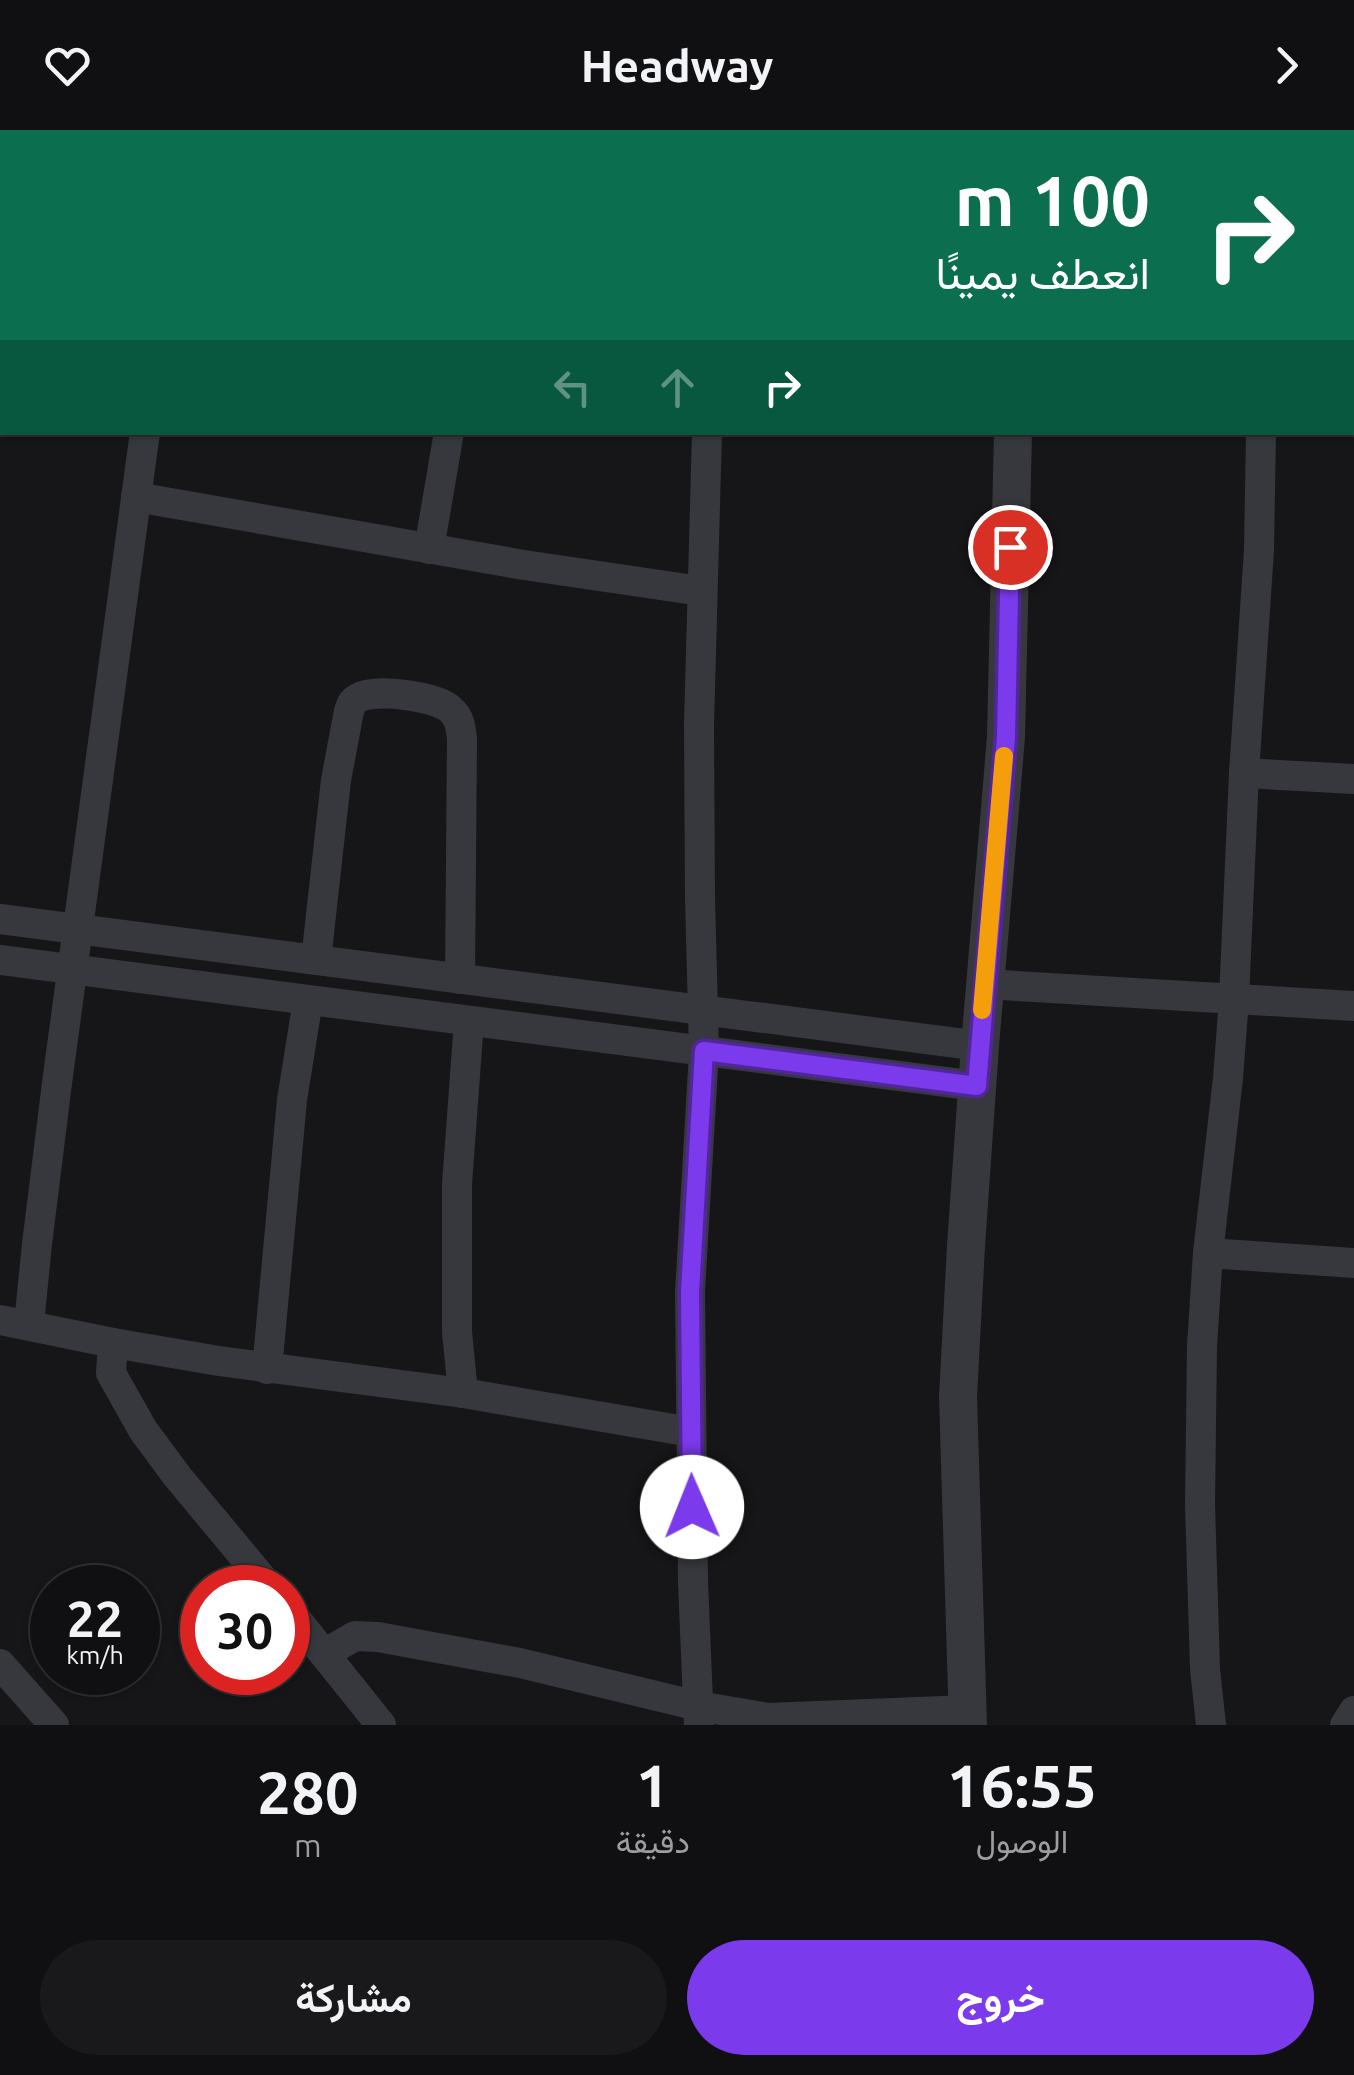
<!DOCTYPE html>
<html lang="ar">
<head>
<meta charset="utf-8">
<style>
	:root { --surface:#101012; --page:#19191b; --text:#f1f3f6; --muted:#9c9d9f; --line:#303032; --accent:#7c3aed }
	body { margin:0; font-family:Ubuntu,Vazirmatn,sans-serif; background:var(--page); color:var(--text); direction:rtl; height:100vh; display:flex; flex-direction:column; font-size:38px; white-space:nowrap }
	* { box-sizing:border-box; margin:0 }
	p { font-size:32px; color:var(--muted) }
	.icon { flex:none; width:55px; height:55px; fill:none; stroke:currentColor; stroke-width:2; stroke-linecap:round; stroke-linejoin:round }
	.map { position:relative; height:1595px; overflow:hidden; direction:ltr }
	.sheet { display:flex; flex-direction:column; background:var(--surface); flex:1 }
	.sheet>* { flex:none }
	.banner { position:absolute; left:0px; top:0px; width:1355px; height:305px; box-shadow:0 2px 8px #0004,0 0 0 2px var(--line); direction:rtl; background:#0b6e4f; color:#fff; overflow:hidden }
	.speed { position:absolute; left:30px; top:1435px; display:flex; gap:20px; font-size:50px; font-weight:700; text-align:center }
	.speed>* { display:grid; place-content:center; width:130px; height:130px; border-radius:50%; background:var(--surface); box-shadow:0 2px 8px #0004,0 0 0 2px var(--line); line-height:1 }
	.speed small { font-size:25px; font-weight:400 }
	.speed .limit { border:15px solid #d22; background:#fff; color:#111 }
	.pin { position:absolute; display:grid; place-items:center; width:85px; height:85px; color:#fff; margin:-42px; border:5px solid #fff; border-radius:50%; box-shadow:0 2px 10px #0007 }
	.me { position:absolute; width:110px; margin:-55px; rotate:359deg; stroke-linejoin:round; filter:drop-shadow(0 0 8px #0008) }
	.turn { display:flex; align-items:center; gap:35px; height:210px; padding:0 40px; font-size:45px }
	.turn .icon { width:130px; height:130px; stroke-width:2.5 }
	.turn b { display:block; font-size:70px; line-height:85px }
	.lanes { display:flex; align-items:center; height:95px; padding:0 40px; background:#0003; justify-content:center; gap:50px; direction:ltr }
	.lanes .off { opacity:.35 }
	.eta { display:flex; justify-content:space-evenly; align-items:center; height:170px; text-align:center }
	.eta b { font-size:60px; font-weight:700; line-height:70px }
	.action { display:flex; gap:20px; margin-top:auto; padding:20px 40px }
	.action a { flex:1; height:115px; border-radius:60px; background:var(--accent); color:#fff; font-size:40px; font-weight:700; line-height:115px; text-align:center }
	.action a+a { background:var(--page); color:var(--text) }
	header { display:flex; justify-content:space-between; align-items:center; height:130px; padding:0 40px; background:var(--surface); font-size:45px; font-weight:700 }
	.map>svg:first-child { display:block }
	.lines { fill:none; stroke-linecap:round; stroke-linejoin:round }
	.minor { stroke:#37383d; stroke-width:30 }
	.tertiary { stroke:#37383d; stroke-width:38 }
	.route-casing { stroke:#51269a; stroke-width:25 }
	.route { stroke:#7c3aed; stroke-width:18 }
	.slow { stroke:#f59e0b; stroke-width:18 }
</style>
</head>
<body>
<header><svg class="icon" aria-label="forward" viewBox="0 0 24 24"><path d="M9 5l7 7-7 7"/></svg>Headway<svg class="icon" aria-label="heart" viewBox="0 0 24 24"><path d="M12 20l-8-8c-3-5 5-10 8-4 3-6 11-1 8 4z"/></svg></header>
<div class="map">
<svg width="1354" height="1595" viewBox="0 0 1354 1595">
	<rect width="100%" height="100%" fill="#161618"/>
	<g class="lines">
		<g class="minor">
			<path d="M31 0 46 2"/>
			<path d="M1261 0V2"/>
			<path d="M1015 1 1046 2"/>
			<path d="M1352 13H1354"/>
			<path d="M1352 259H1354"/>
			<path d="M136 367 524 435 701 461"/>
			<path d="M429 419 449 302"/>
			<path d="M1244 643 1354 649"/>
			<path d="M0 789 980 916"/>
			<path d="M0 830 977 956"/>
			<path d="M316 830 336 650 349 581C352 574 351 572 358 568 375 558 437 566 451 580 460 587 461 599 462 609L460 849"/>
			<path d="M984 854 1354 876"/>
			<path d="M1208 1123 1354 1133"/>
			<path d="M0 1190 113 1213 219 1231 463 1263 691 1302"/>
			<path d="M29 1194 37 1114 57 953 145 302"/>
			<path d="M113 1213 111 1243 143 1300 177 1346 270 1458"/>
			<path d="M267 1239 292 970 308 870"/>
			<path d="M463 1263 457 1202V1054L469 891"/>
			<path d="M288 1479 381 1595"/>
			<path d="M324 1524 355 1506 378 1507 520 1533 698 1576 768 1588 967 1580"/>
			<path d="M0 1534 54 1595"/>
			<path d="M699 1595 693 1452 690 1162 704 921 700 768 699 595 707 302"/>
			<path d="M1211 1595 1205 1539 1200 1374 1202 1216 1208 1123 1228 948 1234 869 1244 643 1259 420 1261 302"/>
			<path d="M1345 1595 1354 1581"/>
		</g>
		<g class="tertiary">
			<path d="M1015 0V2"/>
			<path d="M968 1595 958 1267 966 1116 980 916 1006 607 1013 302"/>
		</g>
	</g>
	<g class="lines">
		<defs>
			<path id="route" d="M692 1377 690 1162 704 921 977 956 1006 607 1010 417"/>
		</defs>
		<use href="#route" class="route-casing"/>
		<use href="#route" class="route"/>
		<path class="slow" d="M982 880 1004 626"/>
	</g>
</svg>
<div class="speed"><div>22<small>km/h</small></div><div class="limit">30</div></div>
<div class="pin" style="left:1010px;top:417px;background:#d93025"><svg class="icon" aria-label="arrive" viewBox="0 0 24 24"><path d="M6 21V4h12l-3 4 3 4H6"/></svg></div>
<svg class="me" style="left:692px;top:1377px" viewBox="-20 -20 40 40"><circle r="19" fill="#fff"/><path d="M0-13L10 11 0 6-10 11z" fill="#7c3aed"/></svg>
<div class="banner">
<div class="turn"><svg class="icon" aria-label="right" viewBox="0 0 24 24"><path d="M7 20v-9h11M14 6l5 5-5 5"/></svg><div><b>100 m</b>انعطف يمينًا</div></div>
<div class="lanes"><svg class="icon off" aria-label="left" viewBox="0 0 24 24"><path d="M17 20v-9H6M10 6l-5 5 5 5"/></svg><svg class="icon off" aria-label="ahead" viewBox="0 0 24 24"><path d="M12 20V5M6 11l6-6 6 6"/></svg><svg class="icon" aria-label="right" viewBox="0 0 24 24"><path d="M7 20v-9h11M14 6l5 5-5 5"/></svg></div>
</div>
</div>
<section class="sheet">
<div class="eta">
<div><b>16:55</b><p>الوصول</p></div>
<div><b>1</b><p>دقيقة</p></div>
<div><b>280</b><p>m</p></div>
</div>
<div class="action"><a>خروج</a><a>مشاركة</a></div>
</section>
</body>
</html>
